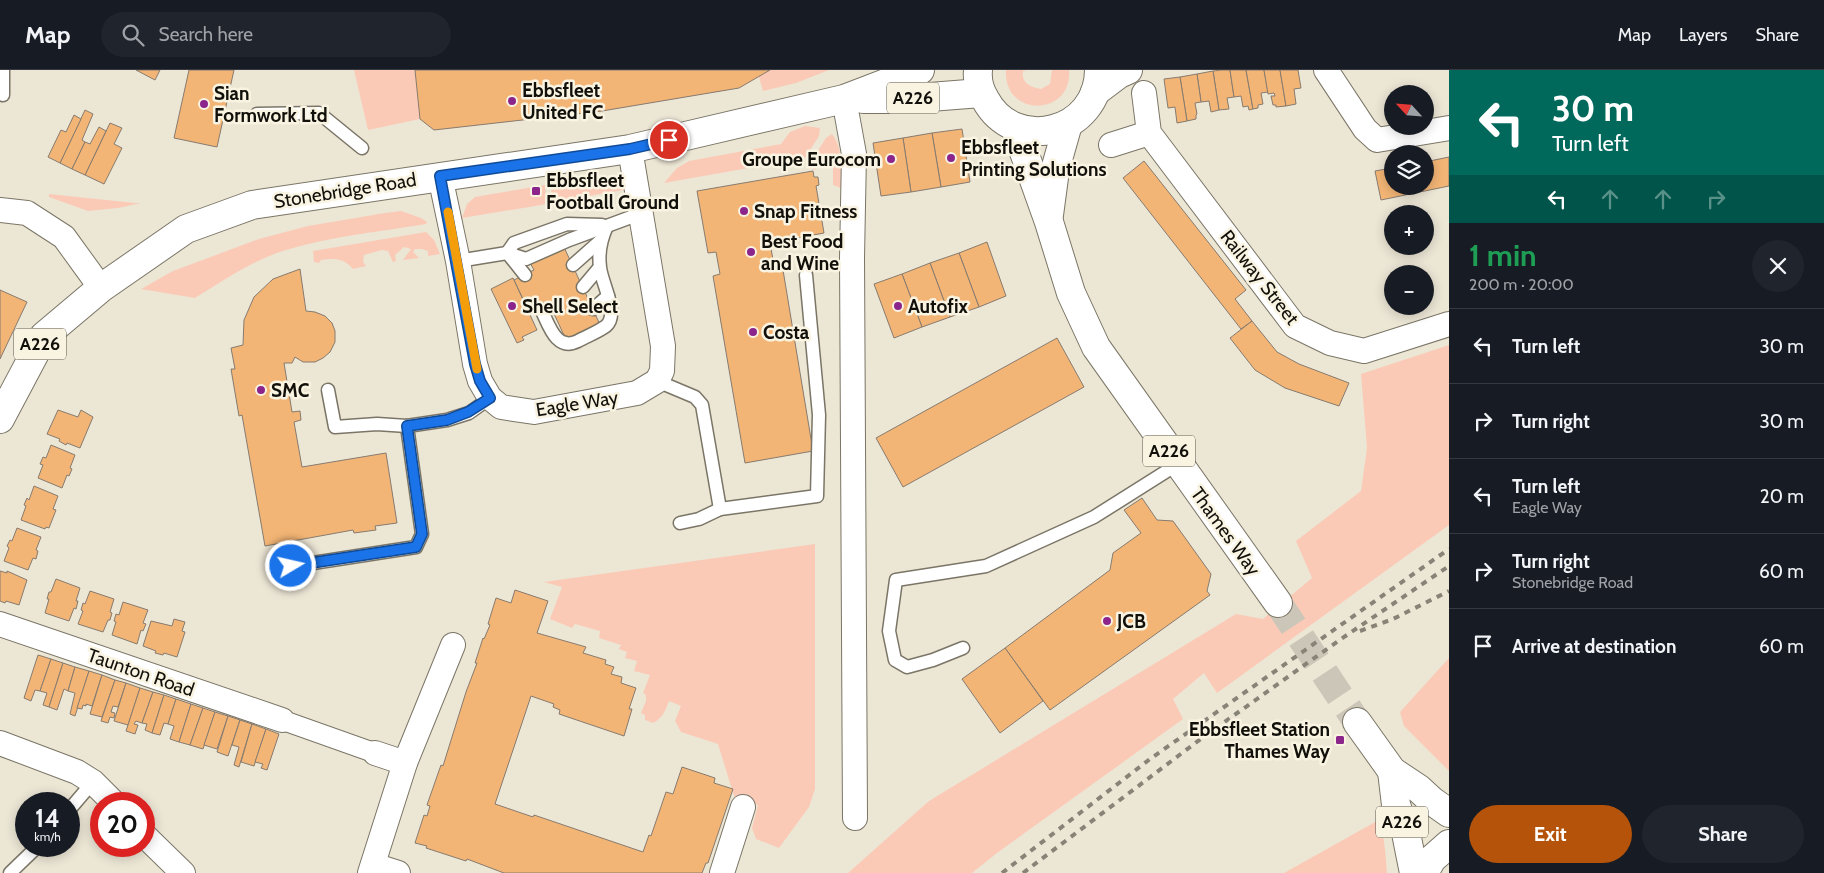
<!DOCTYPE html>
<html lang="en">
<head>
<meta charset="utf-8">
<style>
	:root { --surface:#171b24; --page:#20242c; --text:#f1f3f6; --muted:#9ea1a6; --line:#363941; --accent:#b45309 }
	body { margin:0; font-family:Cabin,sans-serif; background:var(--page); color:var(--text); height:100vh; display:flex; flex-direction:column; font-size:19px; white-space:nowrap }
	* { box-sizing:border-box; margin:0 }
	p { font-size:16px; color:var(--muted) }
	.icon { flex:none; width:28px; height:28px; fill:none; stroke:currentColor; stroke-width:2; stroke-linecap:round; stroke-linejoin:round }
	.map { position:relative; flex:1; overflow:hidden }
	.drawer { display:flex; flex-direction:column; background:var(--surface); width:375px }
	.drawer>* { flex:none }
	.top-card { background:#00695c; color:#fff; overflow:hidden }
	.needle { width:32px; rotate:296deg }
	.buttons { position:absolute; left:1384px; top:15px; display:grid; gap:10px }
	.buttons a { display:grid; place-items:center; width:50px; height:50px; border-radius:50%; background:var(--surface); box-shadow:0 2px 12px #0003; font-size:25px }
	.speed { position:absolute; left:15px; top:722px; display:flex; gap:10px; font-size:25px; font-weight:700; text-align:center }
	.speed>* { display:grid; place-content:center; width:65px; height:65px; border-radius:50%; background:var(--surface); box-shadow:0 2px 12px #0003; line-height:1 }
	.speed small { font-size:12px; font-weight:400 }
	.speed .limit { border:8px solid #d22; background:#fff; color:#111 }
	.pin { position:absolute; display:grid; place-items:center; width:42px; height:42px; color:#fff; margin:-21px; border:2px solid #fff; border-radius:50%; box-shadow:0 1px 5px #0007 }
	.me { position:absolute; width:55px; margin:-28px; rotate:81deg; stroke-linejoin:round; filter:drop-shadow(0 0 4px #0008) }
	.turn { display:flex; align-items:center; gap:18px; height:105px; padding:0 20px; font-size:22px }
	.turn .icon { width:65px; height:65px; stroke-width:2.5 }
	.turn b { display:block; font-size:35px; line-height:42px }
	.lanes { display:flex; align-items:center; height:48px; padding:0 20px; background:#0003; justify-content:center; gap:25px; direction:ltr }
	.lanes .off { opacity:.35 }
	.round { display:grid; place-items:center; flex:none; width:52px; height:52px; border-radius:26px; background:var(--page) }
	.headline { display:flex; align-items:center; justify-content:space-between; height:85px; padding:0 20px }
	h1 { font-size:30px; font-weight:700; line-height:38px; color:#1e9e55 }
	.action { display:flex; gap:10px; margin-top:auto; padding:10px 20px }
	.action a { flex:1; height:58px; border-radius:30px; background:var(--accent); color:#fff; font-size:20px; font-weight:700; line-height:58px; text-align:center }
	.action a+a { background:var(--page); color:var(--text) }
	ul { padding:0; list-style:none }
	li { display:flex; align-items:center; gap:15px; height:75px; padding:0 20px; border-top:1px solid var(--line) }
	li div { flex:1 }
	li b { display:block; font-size:19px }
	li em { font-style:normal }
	header { display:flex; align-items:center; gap:30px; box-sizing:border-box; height:70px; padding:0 25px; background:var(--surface); border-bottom:1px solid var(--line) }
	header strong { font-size:24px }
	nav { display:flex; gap:28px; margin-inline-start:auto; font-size:18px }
	.search { width:350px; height:45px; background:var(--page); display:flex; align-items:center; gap:12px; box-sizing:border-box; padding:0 18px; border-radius:28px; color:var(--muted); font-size:19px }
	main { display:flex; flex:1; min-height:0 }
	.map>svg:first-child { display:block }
	.green { fill:#fbcab7 }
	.building { fill:#f3b575; stroke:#877b6f }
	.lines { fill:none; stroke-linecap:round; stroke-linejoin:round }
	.primary-tunnel { stroke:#cbc6b7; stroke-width:28; stroke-dasharray:28 14; stroke-linecap:butt }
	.service-casing { stroke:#7a7566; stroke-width:15 }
	.pedestrian-casing { stroke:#7a7566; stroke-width:21 }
	.minor-casing { stroke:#7a7566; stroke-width:26 }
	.secondary-casing { stroke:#7a7566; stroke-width:30 }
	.primary-casing { stroke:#7a7566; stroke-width:30 }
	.service { stroke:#fff; stroke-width:12 }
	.pedestrian { stroke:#fff; stroke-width:19 }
	.minor { stroke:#fff; stroke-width:24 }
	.secondary { stroke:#fff; stroke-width:28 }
	.primary { stroke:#fff; stroke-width:28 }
	.rail { stroke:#878377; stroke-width:4; stroke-dasharray:6 6; stroke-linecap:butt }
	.route-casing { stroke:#114b97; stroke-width:12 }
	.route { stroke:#1a73e8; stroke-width:9 }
	.slow { stroke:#f59e0b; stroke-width:9 }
	.poi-dot { fill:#8b258b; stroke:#f9f3e2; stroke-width:2 }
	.labels { text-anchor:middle; stroke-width:5; stroke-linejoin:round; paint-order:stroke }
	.shield { fill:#f9f3e2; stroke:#57544b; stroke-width:1 }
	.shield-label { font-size:18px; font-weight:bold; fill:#12100a }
	.poi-label { font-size:19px; font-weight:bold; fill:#12100a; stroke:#f9f3e2; text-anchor:start }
	.street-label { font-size:19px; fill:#12100a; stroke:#f9f3e2 }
</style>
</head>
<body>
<header>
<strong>Map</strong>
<div class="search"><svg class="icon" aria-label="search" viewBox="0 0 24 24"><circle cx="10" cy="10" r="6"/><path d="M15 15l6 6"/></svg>Search here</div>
<nav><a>Map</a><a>Layers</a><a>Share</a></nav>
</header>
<main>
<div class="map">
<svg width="1449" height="803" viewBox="0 0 1449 803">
	<rect width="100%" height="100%" fill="#ece6d5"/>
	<g class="green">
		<path d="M354 0H829L796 13 763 21 759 7 739 18 602 41 434 60 420 49 368 60Z"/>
		<path d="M1006 0H1027L1023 1C1021 13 1030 17 1041 19L1050 14 1052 0H1069C1073 47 1003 48 1006 0Z"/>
		<path d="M805 56 820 58 819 66 805 88 664 113 677 98 689 91 781 74 790 62Z"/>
		<path d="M832 64C844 79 840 100 841 118L833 115V90L814 100 809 95 826 68Z"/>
		<path d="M594 107 609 109 624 120 553 132 551 120 561 118 560 113Z"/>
		<path d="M545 115 547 134 462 148 467 134 475 127Z"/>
		<path d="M49 124 135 133H141L118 138 88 141 49 127Z"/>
		<path d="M401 141 421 148 427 152 426 154C380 162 331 166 286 180 253 190 224 210 195 228L141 219 173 201 259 169 308 156 385 143Z"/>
		<path d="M426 162 434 170 440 184 428 186V181L422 179H415L413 182 419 188 403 190 411 179 404 177 395 185 396 191 393 192 388 181 382 180 364 185 363 192 366 196 353 199C344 188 334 188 321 190L319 193 314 192 313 181Z"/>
		<path d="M1449 275V455L1217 623 1204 603 1173 629 1183 649 997 783 972 803H848L929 731 1236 544 1263 549 1312 508 1296 471 1361 421 1367 378 1361 304Z"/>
		<path d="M815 474V719L809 737 779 778 756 769 752 758 758 735 734 726 718 674 681 662 675 651 681 636 669 631C665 641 663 648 653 653L645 650V645L641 643 646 631V625L643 623 650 605 634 601 637 591 625 588 627 582 619 579 621 575 599 568 600 561 575 554 572 558 550 549 562 517 544 512Z"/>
		<path d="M1449 588V701L1404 656 1400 642Z"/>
		<path d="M1377 751C1385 760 1386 791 1387 803H1284Z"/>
	</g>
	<g class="building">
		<path d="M136 0H160L155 10Z"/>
		<path d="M189 0H234L217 77 174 68Z"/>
		<path d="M415 0H770L739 18 602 41 434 60 420 49Z"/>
		<path d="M1222 0H1230L1234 27 1227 28 1229 39 1219 40 1213 1Z"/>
		<path d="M1230 0H1246L1253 39 1249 40 1248 36 1243 37 1241 26 1234 27Z"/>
		<path d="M1246 0H1264L1268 22 1261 23 1263 34 1258 35V38L1253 39Z"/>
		<path d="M1264 0H1280L1286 36 1276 37V35H1273L1271 26H1275L1274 23 1268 24Z"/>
		<path d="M1280 0H1298L1301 18 1294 19 1296 34 1286 36Z"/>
		<path d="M1213 1 1219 40 1211 42 1209 31 1201 32 1197 4Z"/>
		<path d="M1197 4 1201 32 1195 33 1197 44 1196 45V49L1187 51 1180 7Z"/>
		<path d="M1180 7 1187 51 1177 53 1175 37 1168 38 1164 9Z"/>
		<path d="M85 40 93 44 82 70 85 72 72 99 60 93Z"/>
		<path d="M74 45 81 49 60 93 48 87 61 60 66 62Z"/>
		<path d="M110 53 122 58 114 74 122 78 104 114 85 105Z"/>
		<path d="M99 57 106 61 85 105 72 99 85 72 90 74Z"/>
		<path d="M962 59 970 112 941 117 932 63Z"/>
		<path d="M932 63 941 117 911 122 903 68Z"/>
		<path d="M903 68 911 122 881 126 873 73Z"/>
		<path d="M1449 87V116L1381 130 1375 101 1392 98V116H1425V92Z"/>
		<path d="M1144 91 1246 220 1235 229 1252 251 1241 259 1123 108Z"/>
		<path d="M813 101 814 107H818L819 115 816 116 824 163 770 173 774 195 782 194 813 381 745 393 713 206 720 204 716 182 708 183 697 121Z"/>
		<path d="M987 172 1006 226 979 237 959 183Z"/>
		<path d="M563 175 602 259 568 274 550 235 530 244 514 210 534 200 529 191Z"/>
		<path d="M959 183 979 237 950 247 930 193Z"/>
		<path d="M930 193 950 247 922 257 902 204Z"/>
		<path d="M300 199 306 241 315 242 325 246 332 253 335 261V272L330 282 323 288 315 292H303L295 287 292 293H284L292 342 300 341 301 350 294 352 302 397 386 383 397 453 375 456 376 460 354 463 353 460 265 476 242 345 239 346 231 299H235L231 278 243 275 244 250 254 227 273 209Z"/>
		<path d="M902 204 922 257 894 268 874 214Z"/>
		<path d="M513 208 537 260 522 267 524 270 517 273 491 219Z"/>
		<path d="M0 220 27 232 0 289Z"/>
		<path d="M1252 251 1277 282 1299 294 1349 313 1339 336 1285 318 1255 300 1230 268Z"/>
		<path d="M1057 268 1084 317 903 417 876 368Z"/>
		<path d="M58 340 78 347 81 340 93 347 80 378 67 373 66 375 59 371 60 369 47 364Z"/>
		<path d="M51 375 75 385 70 398 72 399 69 406 67 405 62 418 38 408 43 395 40 394 43 387 46 388Z"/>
		<path d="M34 416 58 426 53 439 56 440 49 458 46 457 45 459 21 450 26 436 24 435 27 428 29 430Z"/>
		<path d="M1142 428 1157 450 1173 451 1211 504 1207 521 1210 525 1050 640 1005 578 1110 500 1113 483 1141 463 1124 440Z"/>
		<path d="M17 458 41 467 36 480 38 481 36 489 33 488 28 500 4 491 9 478 7 476 10 470 12 471Z"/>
		<path d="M0 501 7 503V501L27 510 19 535 6 531 5 533 0 531Z"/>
		<path d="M56 509 80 518 76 531H78L76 539 74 538 69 551 45 543 49 529H47L49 522H51Z"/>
		<path d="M515 520 548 531 537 563 586 577 583 583 606 590 605 594 614 597 611 604 622 607 621 613 636 618 629 639H632L624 666 559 644 560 640 553 637 554 634 531 626 495 734 533 747 534 745 643 782 649 765 651 766 666 722 673 724 682 697 715 708 714 713 733 719 708 793H706L702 803H504L467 789 466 791 426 778 427 776 415 773 424 745 427 746 430 736 427 735 441 695 443 696 466 622 477 593H475L483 568 484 569 490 555 488 554 496 528 511 533Z"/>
		<path d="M90 521 114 529 110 542 112 543 110 550H108L103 562 78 554 83 541 81 540 83 533 85 534Z"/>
		<path d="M123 532 148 540 143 553 146 554 143 561 141 560 137 574 112 565 116 552 114 551 116 544 119 545Z"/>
		<path d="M174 549 185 552 182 561 185 562 177 587 164 583 163 585 155 583 156 581 143 576 151 551 172 556Z"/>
		<path d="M1005 578 1043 631 1000 663 962 609Z"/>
		<path d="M38 585 51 589 40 621 35 620 31 631 24 628Z"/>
		<path d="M51 589 63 593 49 637 43 635 47 623 40 621Z"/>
		<path d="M63 593 75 597 68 621 64 619 57 640 49 637Z"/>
		<path d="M75 597 89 601 75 646 70 644 75 623 68 621Z"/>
		<path d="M89 601 102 605 92 636 86 634V636L83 635 82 639 77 638Z"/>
		<path d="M102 605 115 610 102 647 90 644Z"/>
		<path d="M115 610 126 613 118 637 113 636 111 642 115 643 114 648 110 647 108 653 101 651Z"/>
		<path d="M126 613 140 618 128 655 114 651Z"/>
		<path d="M140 618 153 622 142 653 136 651 134 654 138 655 135 664 126 661Z"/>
		<path d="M153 622 164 625 152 663 145 660 147 654 142 653Z"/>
		<path d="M164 625 176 629 168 654 164 653 160 665 152 663Z"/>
		<path d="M176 629 191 634 179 672 170 669 174 656 168 654Z"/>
		<path d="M191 634 203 638 190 675 179 672Z"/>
		<path d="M203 638 215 642 203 679 190 675Z"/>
		<path d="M215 642 228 646 217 679 204 675Z"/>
		<path d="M228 646 240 650 228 686 217 682Z"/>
		<path d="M240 650 252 654 239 697 234 695 239 677 232 675Z"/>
		<path d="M252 654 266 659 254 696 241 692Z"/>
		<path d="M266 659 279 664 267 700 261 698 263 694 255 692Z"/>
	</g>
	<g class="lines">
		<path class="primary-tunnel" d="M1278 533 1357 652"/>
		<defs>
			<g id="service">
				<path d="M3 25V0"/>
				<path d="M257 44 319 43 362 78"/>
				<path d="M507 183 514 173 567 154 602 155"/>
				<path d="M509 185 525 205"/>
				<path d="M458 191 507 183 526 189 569 170 642 143"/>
				<path d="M573 195 600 171"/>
				<path d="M583 217 599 198"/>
				<path d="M541 239C549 255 556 282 578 271 587 266 598 262 606 256 620 244 601 212 600 197 598 182 601 169 607 156"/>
				<path d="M593 239 608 226"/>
				<path d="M657 311 695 327 702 335 720 439 817 426 819 345 806 205"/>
				<path d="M328 320 335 357 377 354 407 356 447 350 469 343 490 328"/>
				<path d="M680 453 699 449 720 439"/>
				<path d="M274 499 416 477 422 464 407 356"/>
				<path d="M963 578 933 590 907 597 895 590 889 561 896 510 986 496 1094 447 1178 394"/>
				<path d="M69 740 93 712"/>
				<path d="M10 803 38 776"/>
			</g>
			<path id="pedestrian" d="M282 650 375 683"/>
			<g id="minor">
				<path d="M1326 0 1365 59 1377 70 1449 58"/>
				<path d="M1144 23 1149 63 1295 256 1330 273 1364 281 1449 254"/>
				<path d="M844 29 854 84 852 188 855 748"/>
				<path d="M1111 75 1149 63"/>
				<path d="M440 106 458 191 475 294 480 311 490 328 501 337 534 342 637 323 657 311 662 301 663 276 630 79"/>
				<path d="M0 140 27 143 64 167 101 218"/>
				<path d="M0 554 282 650"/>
				<path d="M0 673 77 702 93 712 115 734"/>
				<path d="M375 683 405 693"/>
				<path d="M144 765 183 803"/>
				<path d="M373 795 398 803"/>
				<path d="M370 803 405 693 453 575"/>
				<path d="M722 803 743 737"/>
			</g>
			<path id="secondary" d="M1095 22 1119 4 1128 0"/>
			<g id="primary">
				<path d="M978 0C977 10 980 21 985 29 1015 85 1099 63 1099 0"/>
				<path d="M863 29H904L981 23"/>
				<path d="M1015 57 1049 152 1071 223 1096 277 1278 533"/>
				<path d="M1049 145 1055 100 1068 54"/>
				<path d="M0 349 44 266 101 218 186 159 252 135 630 79 844 29 920 0"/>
				<path d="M1357 652 1392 701 1419 719 1432 731 1449 743"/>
				<path d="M1392 701 1396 735 1406 763 1414 803"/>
				<path d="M1424 803 1432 789 1449 774"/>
			</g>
		</defs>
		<use href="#service" class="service-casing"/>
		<use href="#pedestrian" class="pedestrian-casing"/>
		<use href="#minor" class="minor-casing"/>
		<use href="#secondary" class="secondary-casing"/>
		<use href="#primary" class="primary-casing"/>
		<use href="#service" class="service"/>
		<use href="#pedestrian" class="pedestrian"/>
		<use href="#minor" class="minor"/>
		<use href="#secondary" class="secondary"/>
		<use href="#primary" class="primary"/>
		<g class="rail">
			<path d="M1360 561 1393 549 1449 521"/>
			<path d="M1002 803 1150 689 1449 479"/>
			<path d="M1023 803 1198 671 1341 569 1449 496"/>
		</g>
	</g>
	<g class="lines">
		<defs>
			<path id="route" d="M291 496 416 477 422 464 407 356 447 350 468 342 490 328 480 311 475 294 440 106 630 79 669 70"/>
		</defs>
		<use href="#route" class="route-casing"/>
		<use href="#route" class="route"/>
		<path class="slow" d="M448 142 477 299"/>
	</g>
	<g class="poi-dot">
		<circle cx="512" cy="31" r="5"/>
		<circle cx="204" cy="34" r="5"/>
		<circle cx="951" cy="88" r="5"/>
		<circle cx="891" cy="89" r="5"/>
		<rect x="531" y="116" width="10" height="10" rx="2.5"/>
		<circle cx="744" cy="141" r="5"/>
		<circle cx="751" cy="182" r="5"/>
		<circle cx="512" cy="236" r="5"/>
		<circle cx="898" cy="236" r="5"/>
		<circle cx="753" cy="262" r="5"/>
		<circle cx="261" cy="320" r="5"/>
		<circle cx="1107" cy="551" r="5"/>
		<rect x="1335" y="665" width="10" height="10" rx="2.5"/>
	</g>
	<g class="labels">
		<g class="shield">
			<rect x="887" y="12.5" width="52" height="31" rx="4"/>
			<rect x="14" y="258.5" width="52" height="31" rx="4"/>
			<rect x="1143" y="365.5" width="52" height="31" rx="4"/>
			<rect x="1376" y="736.5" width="52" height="31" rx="4"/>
		</g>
		<g class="shield-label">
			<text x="913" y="34">A226</text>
			<text x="40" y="280">A226</text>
			<text x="1169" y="387">A226</text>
			<text x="1402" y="758">A226</text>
		</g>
		<g class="poi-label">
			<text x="522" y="27">Ebbsfleet<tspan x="522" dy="22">United FC</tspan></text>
			<text x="214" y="30">Sian<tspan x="214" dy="22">Formwork Ltd</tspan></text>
			<text x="961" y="84">Ebbsfleet<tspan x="961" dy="22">Printing Solutions</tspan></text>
			<text x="881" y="96" text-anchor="end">Groupe Eurocom</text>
			<text x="546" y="117">Ebbsfleet<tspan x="546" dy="22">Football Ground</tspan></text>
			<text x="754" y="148">Snap Fitness</text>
			<text x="761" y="178">Best Food<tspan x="761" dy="22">and Wine</tspan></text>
			<text x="522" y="243">Shell Select</text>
			<text x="908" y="243">Autofix</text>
			<text x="763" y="269">Costa</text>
			<text x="271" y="327">SMC</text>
			<text x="1117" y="558">JCB</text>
			<text x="1330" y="666" text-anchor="end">Ebbsfleet Station<tspan x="1330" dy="22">Thames Way</tspan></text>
		</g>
		<g class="street-label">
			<text transform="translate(345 120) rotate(-9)" y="7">Stonebridge Road</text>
			<text transform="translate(1260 207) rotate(52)" y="7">Railway Street</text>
			<text transform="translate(577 333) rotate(-9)" y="7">Eagle Way</text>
			<text transform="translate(1226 461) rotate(54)" y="7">Thames Way</text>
			<text transform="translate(141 602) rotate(19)" y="7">Taunton Road</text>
		</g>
	</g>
</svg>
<div class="buttons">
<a><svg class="needle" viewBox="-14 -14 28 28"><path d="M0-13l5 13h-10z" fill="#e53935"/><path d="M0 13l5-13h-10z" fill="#9ea1a6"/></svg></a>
<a><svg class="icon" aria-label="layers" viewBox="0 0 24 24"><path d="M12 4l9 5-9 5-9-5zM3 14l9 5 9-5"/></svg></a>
<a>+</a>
<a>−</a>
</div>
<div class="speed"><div>14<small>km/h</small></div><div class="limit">20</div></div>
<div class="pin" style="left:669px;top:70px;background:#d93025"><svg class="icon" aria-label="arrive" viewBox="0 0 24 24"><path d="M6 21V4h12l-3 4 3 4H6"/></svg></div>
<svg class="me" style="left:291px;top:496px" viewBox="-20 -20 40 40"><circle r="17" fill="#1a73e8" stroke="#fff" stroke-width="3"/><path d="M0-11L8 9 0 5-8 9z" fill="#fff"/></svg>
</div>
<section class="drawer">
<div class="top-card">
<div class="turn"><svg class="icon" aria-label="left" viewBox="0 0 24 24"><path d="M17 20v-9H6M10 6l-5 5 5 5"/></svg><div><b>30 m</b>Turn left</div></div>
<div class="lanes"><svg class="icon" aria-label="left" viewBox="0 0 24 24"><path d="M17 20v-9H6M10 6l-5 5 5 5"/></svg><svg class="icon off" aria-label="ahead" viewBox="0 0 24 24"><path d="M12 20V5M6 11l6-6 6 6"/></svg><svg class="icon off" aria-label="ahead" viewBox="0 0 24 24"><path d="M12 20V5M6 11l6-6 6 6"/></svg><svg class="icon off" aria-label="right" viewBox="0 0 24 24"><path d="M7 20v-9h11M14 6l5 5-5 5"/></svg></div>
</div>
<div class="headline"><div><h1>1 min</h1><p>200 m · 20:00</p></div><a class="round"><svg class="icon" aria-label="close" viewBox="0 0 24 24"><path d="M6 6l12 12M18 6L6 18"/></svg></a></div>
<ul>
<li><svg class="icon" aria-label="left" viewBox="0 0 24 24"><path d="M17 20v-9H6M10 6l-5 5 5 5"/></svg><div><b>Turn left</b></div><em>30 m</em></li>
<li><svg class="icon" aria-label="right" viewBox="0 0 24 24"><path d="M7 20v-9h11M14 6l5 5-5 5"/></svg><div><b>Turn right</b></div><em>30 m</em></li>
<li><svg class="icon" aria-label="left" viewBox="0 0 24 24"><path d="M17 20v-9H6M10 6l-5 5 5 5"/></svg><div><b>Turn left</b><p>Eagle Way</p></div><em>20 m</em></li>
<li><svg class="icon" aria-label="right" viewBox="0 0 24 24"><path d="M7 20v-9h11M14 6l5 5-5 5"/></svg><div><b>Turn right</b><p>Stonebridge Road</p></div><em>60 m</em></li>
<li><svg class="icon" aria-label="arrive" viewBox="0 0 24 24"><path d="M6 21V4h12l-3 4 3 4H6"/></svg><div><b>Arrive at destination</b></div><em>60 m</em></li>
</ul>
<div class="action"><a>Exit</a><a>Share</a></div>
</section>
</main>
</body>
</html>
